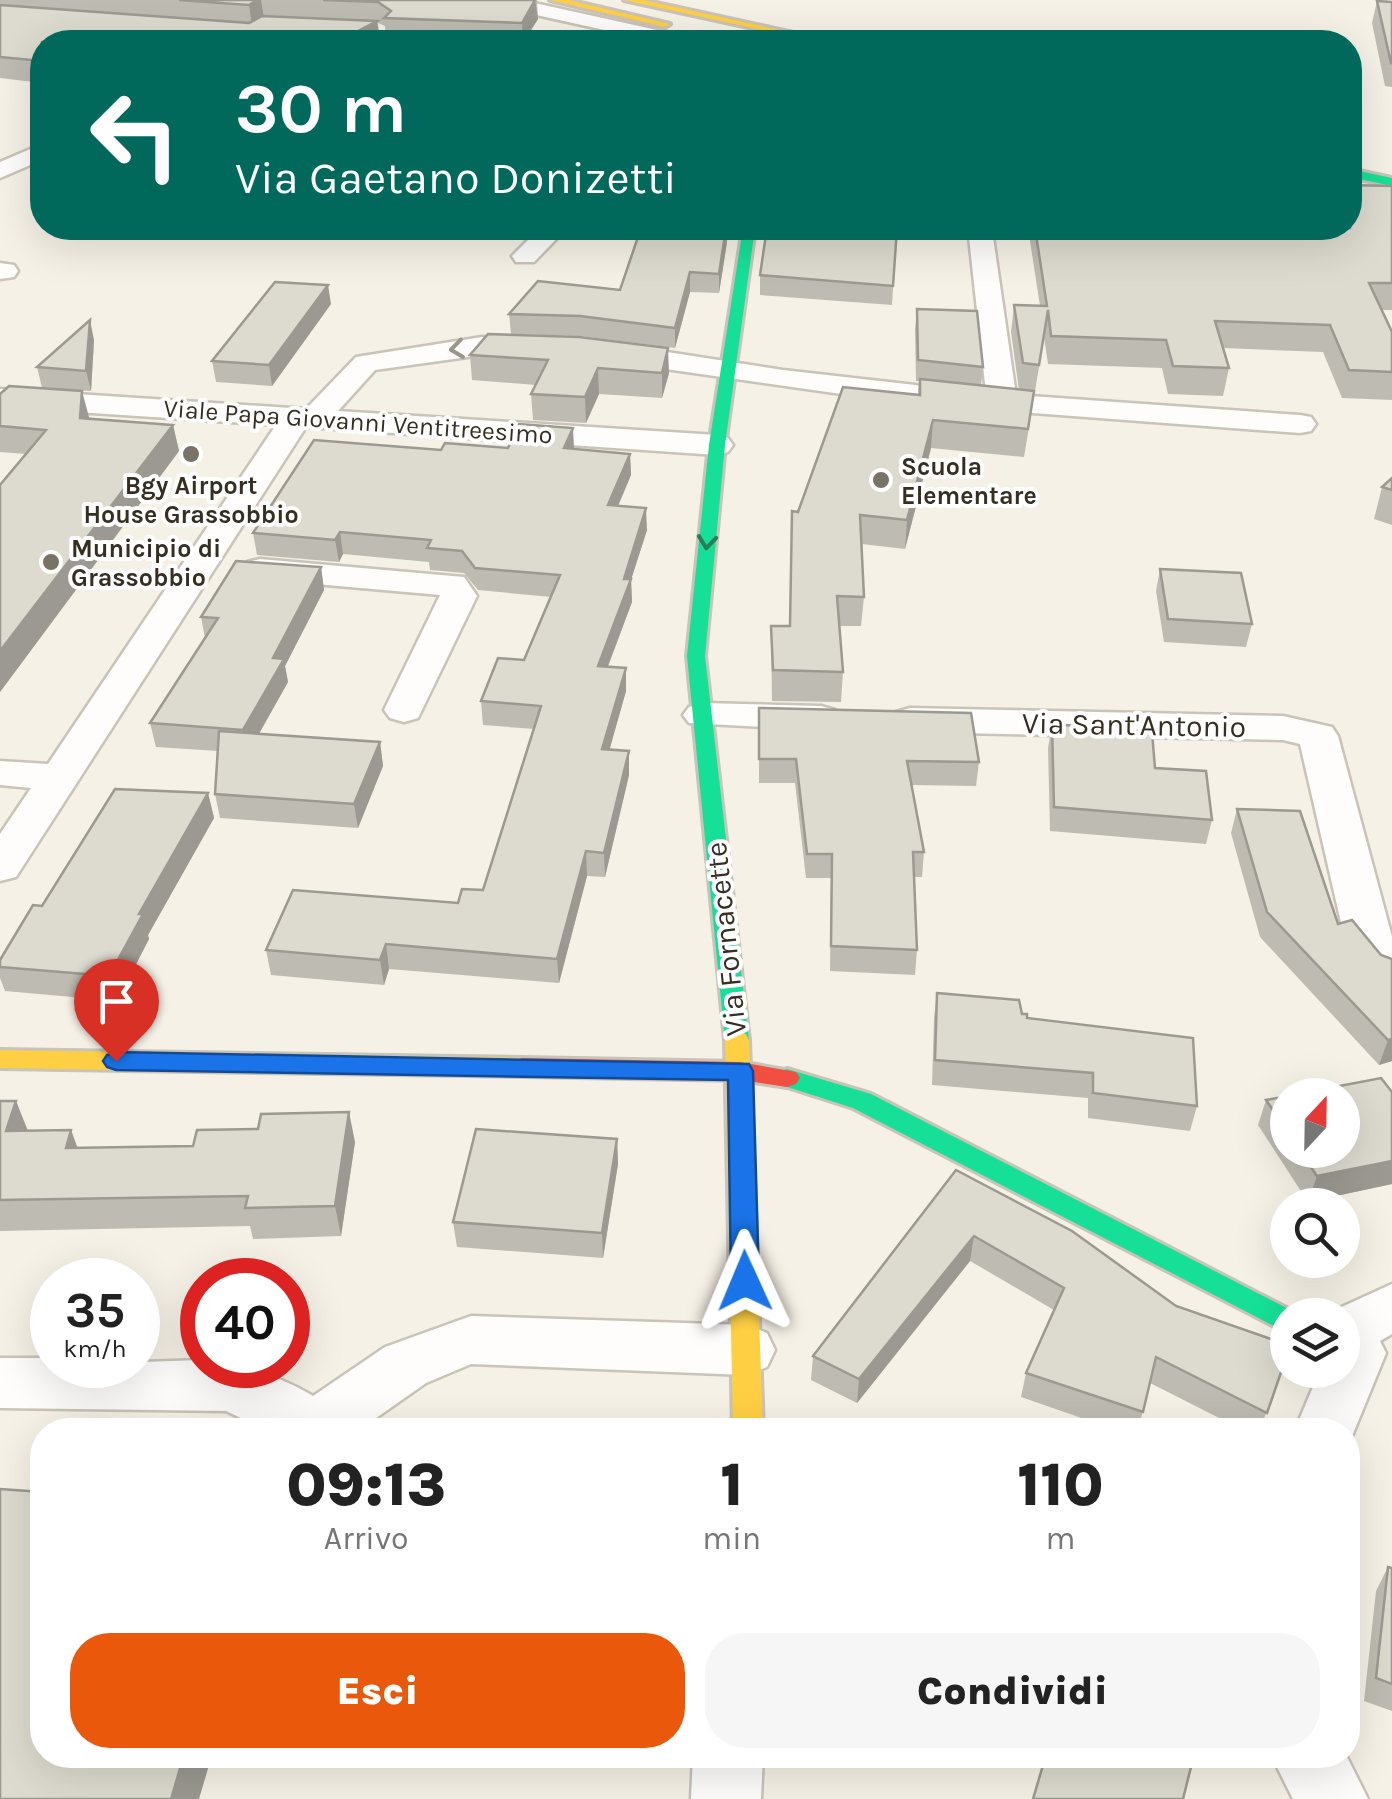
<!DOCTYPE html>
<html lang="it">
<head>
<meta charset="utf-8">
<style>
	:root { --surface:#fff; --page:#f6f6f6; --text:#222; --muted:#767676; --accent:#ea580c }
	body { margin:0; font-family:Karla,sans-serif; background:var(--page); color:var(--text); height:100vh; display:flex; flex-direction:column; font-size:38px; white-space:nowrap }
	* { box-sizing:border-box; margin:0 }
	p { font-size:32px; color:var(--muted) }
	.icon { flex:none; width:55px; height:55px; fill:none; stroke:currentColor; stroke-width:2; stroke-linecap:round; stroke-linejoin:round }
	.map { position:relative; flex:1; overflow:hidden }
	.details { position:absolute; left:30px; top:1418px; width:1330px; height:350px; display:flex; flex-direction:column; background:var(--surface); border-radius:40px; box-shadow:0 10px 40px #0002 }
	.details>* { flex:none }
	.banner { position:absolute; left:30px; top:30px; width:1332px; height:210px; border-radius:40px; box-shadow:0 10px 40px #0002; background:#00695c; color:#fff; overflow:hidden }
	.needle { width:65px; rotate:22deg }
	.buttons { position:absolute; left:1270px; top:1078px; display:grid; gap:20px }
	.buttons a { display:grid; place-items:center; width:90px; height:90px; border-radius:50%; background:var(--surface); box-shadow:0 10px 40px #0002; font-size:50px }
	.speed { position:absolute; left:30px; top:1258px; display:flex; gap:20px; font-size:50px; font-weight:700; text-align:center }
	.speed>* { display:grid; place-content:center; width:130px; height:130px; border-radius:50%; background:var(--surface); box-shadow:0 10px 40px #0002; line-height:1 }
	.speed small { font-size:25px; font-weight:400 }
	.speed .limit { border:15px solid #d22; background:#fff; color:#111 }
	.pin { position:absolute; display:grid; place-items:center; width:85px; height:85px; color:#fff; margin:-102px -42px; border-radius:50% 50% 50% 0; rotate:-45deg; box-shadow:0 0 10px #0007 }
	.pin .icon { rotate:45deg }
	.me { position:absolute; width:110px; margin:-55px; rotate:359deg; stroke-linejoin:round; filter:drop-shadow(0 0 8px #0008) }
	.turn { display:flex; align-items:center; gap:35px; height:210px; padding:0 40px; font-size:45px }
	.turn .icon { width:130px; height:130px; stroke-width:2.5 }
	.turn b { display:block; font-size:70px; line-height:85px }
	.eta { display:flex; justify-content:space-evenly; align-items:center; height:170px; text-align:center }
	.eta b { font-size:60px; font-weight:800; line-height:70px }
	.action { display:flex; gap:20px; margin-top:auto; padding:20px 40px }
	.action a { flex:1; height:115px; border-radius:40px; background:var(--accent); color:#fff; font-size:40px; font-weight:800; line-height:115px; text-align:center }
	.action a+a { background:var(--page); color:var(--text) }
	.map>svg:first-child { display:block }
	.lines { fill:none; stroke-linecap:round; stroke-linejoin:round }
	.street-casing { stroke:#c9c3b8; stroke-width:5 }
	.fast-casing { stroke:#c9c3b8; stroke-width:6 }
	.slow-casing { stroke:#c9c3b8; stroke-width:6 }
	.jam-casing { stroke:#c9c3b8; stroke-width:6 }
	.street { fill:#fefdfb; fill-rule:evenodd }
	.fast { fill:#16e098; fill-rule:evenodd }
	.slow { fill:#ffcf43; fill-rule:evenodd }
	.jam { fill:#f24e42; fill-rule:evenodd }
	.wall { fill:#bebcb2 }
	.shaded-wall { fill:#9b9991 }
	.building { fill:#dddbcf; stroke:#9b9991; stroke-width:2.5 }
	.oneway { stroke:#9a968e }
	.oneway2 { stroke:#277e57 }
	.route { fill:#1a73e8; stroke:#114b97; stroke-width:2.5 }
	.poi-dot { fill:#797266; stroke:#fff; stroke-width:4 }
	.labels { text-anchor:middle; stroke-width:8; stroke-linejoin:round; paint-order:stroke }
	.far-street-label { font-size:25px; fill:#352e21; stroke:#fff }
	.far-poi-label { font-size:25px; font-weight:bold; fill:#352e21; stroke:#fff; text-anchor:start }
	.street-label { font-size:30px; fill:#352e21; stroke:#fff }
</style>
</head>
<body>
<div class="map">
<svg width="1392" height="1799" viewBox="0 0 1392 1799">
	<rect width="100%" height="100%" fill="#f6f1e6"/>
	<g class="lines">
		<defs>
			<g id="street">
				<path d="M485 0H521L684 36 694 42H659L495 6Z"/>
				<path d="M42 144V160L0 178V162Z"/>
				<path d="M540 228H567L534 262H516L512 256Z"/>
				<path d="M968 228 992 230 1016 395 1300 415 1311 417 1316 424 1311 431 1300 433 912 404 609 361 599 358 594 352 599 346 609 343 783 370 986 393Z"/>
				<path d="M0 263 14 265 18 271 14 277 0 279Z"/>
				<path d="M482 337 545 341 550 347 545 353 482 355 375 370 338 411 717 435 728 438 733 445 728 452 717 455 306 427 16 877 0 881V834L31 788 0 785V761L48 764 276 425 0 407V389L306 409 356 357Z"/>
				<path d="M260 559 464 577 477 596 418 718 404 722 390 718 384 710 440 595 247 578 242 570 247 562Z"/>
				<path d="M703 703 821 706 835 710 841 718 835 726 821 730 689 723 683 715 689 707Z"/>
				<path d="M910 708 1283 716 1332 727 1338 736 1392 937V983L1375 978 1345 940 1300 744 1283 740 910 732 896 728 890 720 896 712Z"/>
				<path d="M1392 1284V1334L1380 1341 1386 1353 1348 1446V1430H1295L1320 1370H1342V1315H1324Z"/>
				<path d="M471 1316 746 1325 767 1333 775 1350 767 1367 746 1375 471 1364 426 1383 359 1430H266L226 1411 0 1408V1358H52V1365L202 1360V1365C243 1365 278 1375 313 1396L385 1347Z"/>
				<path d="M693 1755H763L761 1799H691Z"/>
				<path d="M1271 1755H1346L1368 1799H1293Z"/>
			</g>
			<g id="fast">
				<path d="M1350 169 1392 178V186L1350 177Z"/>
				<path d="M743 228H755L725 445 705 656 749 1040 746 1046H728L725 1040 687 656 709 445Z"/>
				<path d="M787 1069 871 1094 1300 1315H1288V1332L1278 1328 853 1108 778 1084 774 1078 778 1072Z"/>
			</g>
			<g id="slow">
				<path d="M550 0H568L670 24 665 27Z"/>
				<path d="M624 0H643L834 42H817Z"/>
				<path d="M737 1031 746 1034 749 1040 763 1430H733L725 1040 728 1034Z"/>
				<path d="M0 1050 522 1058 531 1061 534 1067 531 1073 522 1076 0 1068Z"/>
			</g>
			<path id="jam" d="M522 1058 740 1062 796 1072 800 1078 796 1084 787 1087 740 1080 522 1076 513 1073 510 1067 513 1061Z"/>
		</defs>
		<use href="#street" class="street-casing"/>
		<use href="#fast" class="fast-casing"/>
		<use href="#slow" class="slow-casing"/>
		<use href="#jam" class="jam-casing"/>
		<use href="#street" class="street"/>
		<use href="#fast" class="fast"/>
		<use href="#slow" class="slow"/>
		<use href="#jam" class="jam"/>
	</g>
	<g class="wall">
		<path d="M0 0H537L538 19 530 32 613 34V39L688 42H474L386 40 385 26 378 23 380 42H42V83L0 78Z"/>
		<path d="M1377 1 1392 2V87L1385 86 1372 23Z"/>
		<path d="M1392 186V310H1381L1392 332V400L1342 398 1323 352 1223 348 1229 368 1223 396 1168 394 1162 368 1048 364 1044 337 1024 457 931 448 905 549 862 544 864 597 861 626H840L843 672 841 702 772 701 771 626H789L798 512 918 394 919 381H916L915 329 917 309 983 367 981 386 1019 390 1011 332 1014 305 1040 306 1028 228H1350Z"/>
		<path d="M897 228 892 305 760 295V275Z"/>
		<path d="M727 242 719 293 690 292 675 348 580 336 511 334 509 314 620 290Z"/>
		<path d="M331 304 272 386 216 382 212 361Z"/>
		<path d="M488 334 669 373 662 398 599 394 586 423 533 420 531 394 536 385 472 380 470 355Z"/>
		<path d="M94 340 91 391 42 388 37 367Z"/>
		<path d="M0 394 89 418 173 425 179 451 0 692V485L26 454 0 452Z"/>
		<path d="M508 448 574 449 630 454 631 475 618 506 647 530 631 579 632 602 608 667 626 668V691L609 750 629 775 605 877 587 876 559 983 389 969 384 985 271 975 266 950 458 903 483 890 534 729 483 725 481 701 524 660 551 597 478 590 464 573 430 570 429 562 343 554 339 562 257 555 253 533 441 450Z"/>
		<path d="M1392 478V525L1374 519 1382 487Z"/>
		<path d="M321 567 324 590 285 666 288 682 259 734 380 742 383 766 358 828 220 818 215 794 218 751 156 747 150 723 205 638 201 617Z"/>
		<path d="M1160 569 1252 624 1246 647 1164 642 1156 591Z"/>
		<path d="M759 708 979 762 976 786 912 785 924 852 922 877H914L917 950 915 975 830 971 831 878H806L795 783H759Z"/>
		<path d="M1052 724 1155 768 1212 820 1206 844 1050 831 1048 748Z"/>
		<path d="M208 793 214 818 148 935 149 939 117 1001 5 991 0 978V960Z"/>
		<path d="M1237 809 1338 924 1381 955 1392 1061 1379 1065 1260 937 1231 833Z"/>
		<path d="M937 993 1022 1014 1197 1106 1190 1131 1088 1118V1098L932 1085 934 1018Z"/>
		<path d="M1392 1092V1184L1308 1202 1258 1125 1266 1100 1288 1096V1150H1342Z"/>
		<path d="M0 1101H16L27 1131 71 1130 77 1148 355 1142 341 1236 253 1239 250 1226 0 1231Z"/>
		<path d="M617 1139 618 1164 603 1258 457 1247 453 1222Z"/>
		<path d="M956 1170 1176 1306 1288 1352 1260 1430H1243L1150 1383 1138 1430H1116L1021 1397 1026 1373 1054 1310 970 1261 857 1403 811 1380 813 1356Z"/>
		<path d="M1388 1567 1392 1568V1711L1364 1701 1376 1591Z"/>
	</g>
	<g class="shaded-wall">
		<path d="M257 0H261L264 18 252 26 249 5Z"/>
		<path d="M535 0 538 19 523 42 522 23Z"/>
		<path d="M377 21 380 42H337Z"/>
		<path d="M727 228V242L719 293V274Z"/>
		<path d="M690 272V292L675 348V328Z"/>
		<path d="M328 285 331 304 272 386 269 365Z"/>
		<path d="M90 320 94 340 91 391 86 371Z"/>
		<path d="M668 348 669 373 662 398V373Z"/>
		<path d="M598 368 599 394 586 423 585 397Z"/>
		<path d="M82 391 89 417 87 444 80 418Z"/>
		<path d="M933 420 931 448 905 549 907 520Z"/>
		<path d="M173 425 179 451 0 692V651Z"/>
		<path d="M573 428 574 449 564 448Z"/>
		<path d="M630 454 631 475 609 527 608 505Z"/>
		<path d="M646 508 647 530 631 580 632 602 599 689 598 666Z"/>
		<path d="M340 532 343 554 339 562 335 540Z"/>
		<path d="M321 567 324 590 285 666 288 682 248 753 243 730 273 658Z"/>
		<path d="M626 668V691L603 773 602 749Z"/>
		<path d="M380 742 383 766 358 828 354 804Z"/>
		<path d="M629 751V775L605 877 604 853Z"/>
		<path d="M208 793 214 818 148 935 149 939 117 1001 109 976 139 914Z"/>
		<path d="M586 851 587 876 559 983 557 959Z"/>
		<path d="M386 944 389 969 384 985 380 960Z"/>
		<path d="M1392 1039V1061L1379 1065 1388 1040Z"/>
		<path d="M16 1101 28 1131H6Z"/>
		<path d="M349 1112 355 1142 341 1236 335 1206Z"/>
		<path d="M71 1130 82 1160 66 1148Z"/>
		<path d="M617 1139 618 1164 603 1258 602 1233Z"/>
		<path d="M1392 1161V1184L1308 1202 1317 1176Z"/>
		<path d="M974 1236 970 1261 857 1403 859 1379Z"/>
		<path d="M184 1755H212L199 1799H171Z"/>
	</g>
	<g class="building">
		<path d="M179 0H257L249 5Z"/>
		<path d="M323 0H535L522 23 384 18 391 11 378 2Z"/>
		<path d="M1377 1 1392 2V63H1391Z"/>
		<path d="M0 5 249 23 262 16 377 21 337 42H42V61L0 57Z"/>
		<path d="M511 32 613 34 611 39 688 41V42H508Z"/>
		<path d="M1350 185 1392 186V283H1369L1392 332V372L1349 370 1330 325 1215 321 1229 368 1173 366 1166 340 1051 336 1048 310 1039 365 1023 363 1014 305 1047 306 1035 228H1350Z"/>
		<path d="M641 228H726L719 274 690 272 675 328 580 316 509 314 538 281 620 290Z"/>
		<path d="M767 228H897L893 286 760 275Z"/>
		<path d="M275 282 328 285 269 365 212 361Z"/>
		<path d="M917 309 977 311 983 367 918 360Z"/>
		<path d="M90 320 86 371 37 367Z"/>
		<path d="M488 334 579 337 668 348 662 373 598 368 585 397 531 394 548 360 470 355Z"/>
		<path d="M920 379 1034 391 1028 429 933 420 907 520 860 515 864 597 837 596 843 672 773 670 771 626H790L792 511 798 512 843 387 920 395Z"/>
		<path d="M9 386 82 391 80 418 173 425 0 651V485L46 430 0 426V394Z"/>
		<path d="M519 424 573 428 564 448 630 454 608 505 646 508 624 579H631L598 666 626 668 602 749 629 751 604 853 586 851 557 959 386 944 380 960 266 950 293 890 458 903 462 889 483 890 541 706 481 701 498 658 524 660 560 575 475 568 462 551 427 548 431 540 340 532 335 540 253 533 314 440 441 450 445 443 508 448Z"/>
		<path d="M1392 478V490L1382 487Z"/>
		<path d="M236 561 321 567 273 658 284 659 243 730 150 723 218 618 201 617Z"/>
		<path d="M1160 569 1241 573 1252 624 1168 619Z"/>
		<path d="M759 708 971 713 979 762 907 761 924 852H913L917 950 831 946 832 854H807L796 759H759Z"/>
		<path d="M1052 724 1152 732 1155 768 1206 771 1212 820 1054 807Z"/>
		<path d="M219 731 380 742 354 804 215 794Z"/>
		<path d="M115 789 208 793 139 914H143L109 976 0 967V960L33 905 42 906Z"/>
		<path d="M1237 809 1300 811 1338 924 1352 920 1381 955 1392 959V1039L1388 1040 1267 912Z"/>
		<path d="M937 993 1019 1000 1022 1014H1027V1018L1193 1038 1197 1106 1093 1093V1073L935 1060Z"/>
		<path d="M1381 1078 1392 1092V1161L1317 1176 1299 1150H1342V1095H1292Z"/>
		<path d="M1288 1096V1132L1266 1100Z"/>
		<path d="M0 1101H16L6 1131 71 1130 66 1148 193 1146 197 1130 258 1129 261 1114 349 1112 335 1206 245 1208 248 1196 0 1200Z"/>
		<path d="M476 1129 617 1139 602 1233 453 1222Z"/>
		<path d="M956 1170 1072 1231 1176 1306 1288 1345V1352L1267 1413 1156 1357 1143 1412 1026 1373 1064 1288 974 1236 859 1379 813 1356Z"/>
		<path d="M0 1489 42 1492V1755H184L171 1799H0Z"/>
		<path d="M1388 1567 1392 1568V1684L1376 1678Z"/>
		<path d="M1046 1755H1194L1183 1799H1033Z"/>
	</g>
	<defs><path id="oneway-chevron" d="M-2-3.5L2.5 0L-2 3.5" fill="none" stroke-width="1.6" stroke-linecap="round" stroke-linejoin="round" transform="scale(2.5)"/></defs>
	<use class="oneway" href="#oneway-chevron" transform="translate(457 349) rotate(173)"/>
	<use class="oneway2" href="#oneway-chevron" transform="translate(707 542) rotate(96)"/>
	<path class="route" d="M116 1052 749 1064 753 1071 759 1281 755 1289 745 1293 735 1289 731 1281 728 1080 116 1070 107 1067 103 1061 107 1055Z"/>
	<g class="poi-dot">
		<circle cx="191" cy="454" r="10"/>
		<circle cx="881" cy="480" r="10"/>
		<circle cx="51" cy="562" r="10"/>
	</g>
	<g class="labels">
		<g class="far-street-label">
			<text transform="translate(358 421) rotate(4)" y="9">Viale Papa Giovanni Ventitreesimo</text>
		</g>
		<g class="far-poi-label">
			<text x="901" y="475">Scuola<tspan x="901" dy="29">Elementare</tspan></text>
			<text x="191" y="494" text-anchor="middle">Bgy Airport<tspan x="191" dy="29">House Grassobbio</tspan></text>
			<text x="71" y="557">Municipio di<tspan x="71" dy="29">Grassobbio</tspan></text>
		</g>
		<g class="street-label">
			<text transform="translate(1134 725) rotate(1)" y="10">Via Sant'Antonio</text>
			<text transform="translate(726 939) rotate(-96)" y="10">Via Fornacette</text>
		</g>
	</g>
</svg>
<div class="buttons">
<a><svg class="needle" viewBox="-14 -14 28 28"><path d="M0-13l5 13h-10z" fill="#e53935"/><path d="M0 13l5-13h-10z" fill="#767676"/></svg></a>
<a><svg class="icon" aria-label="search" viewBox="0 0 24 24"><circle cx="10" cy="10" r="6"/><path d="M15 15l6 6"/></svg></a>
<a><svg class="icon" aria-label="layers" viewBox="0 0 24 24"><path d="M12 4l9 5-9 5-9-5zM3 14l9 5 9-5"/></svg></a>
</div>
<div class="speed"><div>35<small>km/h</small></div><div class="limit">40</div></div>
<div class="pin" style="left:116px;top:1061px;background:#d93025"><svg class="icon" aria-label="arrive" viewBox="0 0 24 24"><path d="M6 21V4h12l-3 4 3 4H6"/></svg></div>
<svg class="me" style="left:745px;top:1281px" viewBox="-20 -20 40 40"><path d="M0-17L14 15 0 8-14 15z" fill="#1a73e8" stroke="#fff" stroke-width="4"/></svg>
<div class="banner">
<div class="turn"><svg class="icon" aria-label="left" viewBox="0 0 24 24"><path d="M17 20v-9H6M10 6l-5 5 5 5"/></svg><div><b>30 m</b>Via Gaetano Donizetti</div></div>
</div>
<section class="details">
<div class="eta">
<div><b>09:13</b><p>Arrivo</p></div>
<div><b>1</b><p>min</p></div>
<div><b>110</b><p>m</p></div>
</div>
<div class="action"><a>Esci</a><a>Condividi</a></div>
</section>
</div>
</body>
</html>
